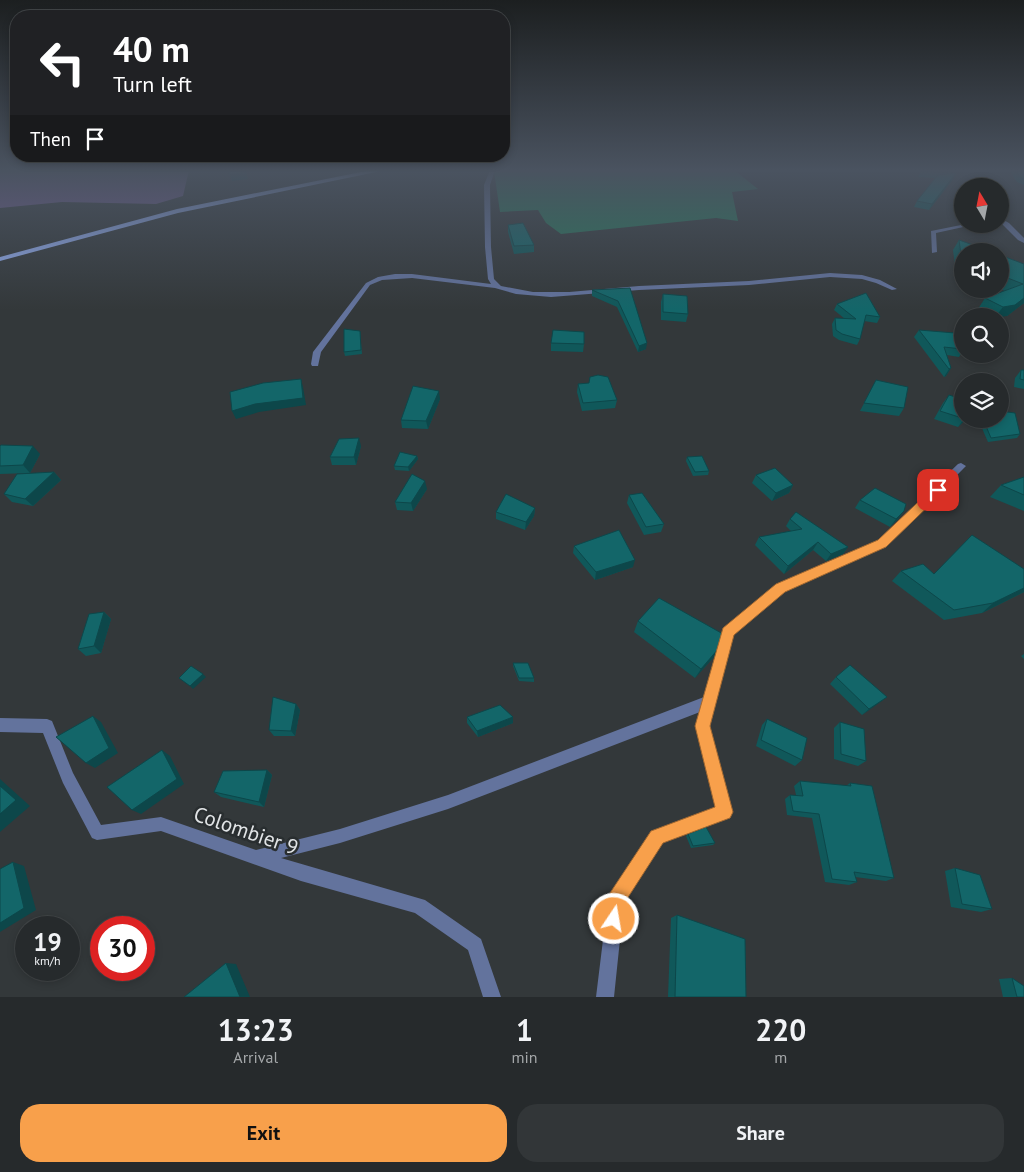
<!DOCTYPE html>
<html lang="en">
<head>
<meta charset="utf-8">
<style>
	:root { --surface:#262a2c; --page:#323638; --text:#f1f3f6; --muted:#a4a7a9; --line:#424648; --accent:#f8a04b }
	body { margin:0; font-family:"PT Sans",sans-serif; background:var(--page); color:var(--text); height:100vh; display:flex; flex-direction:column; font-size:19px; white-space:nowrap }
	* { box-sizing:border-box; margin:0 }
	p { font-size:16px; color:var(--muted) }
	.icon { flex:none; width:28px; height:28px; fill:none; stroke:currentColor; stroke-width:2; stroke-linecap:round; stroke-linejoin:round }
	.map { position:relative; height:997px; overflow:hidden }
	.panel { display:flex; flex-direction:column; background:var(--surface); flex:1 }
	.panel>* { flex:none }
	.guide { position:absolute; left:10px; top:10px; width:500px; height:152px; border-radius:20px; box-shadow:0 2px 8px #0003,0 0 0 1px var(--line); background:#202124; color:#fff; overflow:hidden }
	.needle { width:32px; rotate:350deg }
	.fabs { position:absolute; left:954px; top:178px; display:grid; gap:10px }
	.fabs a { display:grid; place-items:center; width:55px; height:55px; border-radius:50%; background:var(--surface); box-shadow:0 2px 8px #0003,0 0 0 1px var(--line); font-size:25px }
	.speed { position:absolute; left:15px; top:916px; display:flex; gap:10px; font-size:25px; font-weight:700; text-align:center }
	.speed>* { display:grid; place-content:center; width:65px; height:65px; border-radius:50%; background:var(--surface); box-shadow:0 2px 8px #0003,0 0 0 1px var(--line); line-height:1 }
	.speed small { font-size:12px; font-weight:400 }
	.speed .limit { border:8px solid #d22; background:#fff; color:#111 }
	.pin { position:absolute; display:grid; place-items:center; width:42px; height:42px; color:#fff; margin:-21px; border-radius:10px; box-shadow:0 2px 8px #0006 }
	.me { position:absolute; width:55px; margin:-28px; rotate:12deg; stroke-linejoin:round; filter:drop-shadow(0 0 4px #0008) }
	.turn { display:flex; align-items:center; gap:18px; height:105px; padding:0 20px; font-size:22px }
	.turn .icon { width:65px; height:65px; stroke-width:2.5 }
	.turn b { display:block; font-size:35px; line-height:42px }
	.then { display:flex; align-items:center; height:48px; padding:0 20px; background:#0003; gap:10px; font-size:19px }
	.eta { display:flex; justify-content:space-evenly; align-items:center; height:85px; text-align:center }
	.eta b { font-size:30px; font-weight:600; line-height:35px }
	.action { display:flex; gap:10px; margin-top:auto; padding:10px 20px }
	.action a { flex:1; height:58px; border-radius:20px; background:var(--accent); color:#111; font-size:20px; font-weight:600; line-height:58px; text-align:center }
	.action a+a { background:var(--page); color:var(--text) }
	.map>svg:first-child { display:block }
	.forest { fill:#27785b }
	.water { fill:#735c95 }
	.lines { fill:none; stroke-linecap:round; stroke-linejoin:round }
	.minor { fill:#63739d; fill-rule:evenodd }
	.primary { fill:#94aff3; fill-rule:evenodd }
	.wall { fill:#10585a }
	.shaded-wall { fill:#0d474a }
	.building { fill:#136669; stroke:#0d474a }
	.route { fill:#f8a04b; stroke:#a16831 }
	.labels { text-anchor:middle; stroke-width:5; stroke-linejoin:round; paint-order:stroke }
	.near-street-label { font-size:21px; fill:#e1e4e6; stroke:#292e30 }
</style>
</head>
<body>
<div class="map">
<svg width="1024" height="997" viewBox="0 0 1024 997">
	<rect width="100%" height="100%" fill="#33383a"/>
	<path class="forest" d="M734 170 758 189 732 192 738 221 716 218 561 234 546 223 538 210 500 212 494 171Z"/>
	<path class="water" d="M0 170H189L183 196 156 204 62 202 0 208Z"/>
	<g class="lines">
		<g class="minor">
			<path d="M490 170H495L490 185 491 247 494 279 501 286 533 292H569L639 286 749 281 830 273 862 275 880 280 897 289 892 290 876 283 862 279 830 277 749 285 639 290 551 297 516 294 495 288 412 278 382 280 370 285 321 352 318 366H312L311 364 313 352 366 283 378 277 395 274H412L491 284 488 279 485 247 484 185Z"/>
			<path d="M1000 218 1009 223 1024 238V243L1018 240 1000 222Z"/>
			<path d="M966 224H977L936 233 937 252 932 253 931 231Z"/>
			<path d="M961 463 966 466 964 468 886 547 784 591 733 635 710 726 732 812 730 817 662 843 624 901 614 997H596L608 899 610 893 652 832 717 808 696 726 700 712 448 809 340 843 281 858 425 900 481 939 501 997H483L468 950 415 913 301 881 161 831 97 840 92 838 63 783 43 733 0 732V718L47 719 52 721 73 773 101 825 161 817 256 850 340 829 448 795 704 697 724 628 776 585 878 541 958 464Z"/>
		</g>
		<path class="primary" d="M371 170H386L178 213 0 261V257L177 209Z"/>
	</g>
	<g class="wall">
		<path d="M922 170H954L951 174 953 179 929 210 914 207 917 201 935 178 918 177Z"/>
		<path d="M1009 170H1024V185L1017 182Z"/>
		<path d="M508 225 534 245V252L514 254 508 232Z"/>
		<path d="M959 240 962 251V269L955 265 953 250Z"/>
		<path d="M1000 255 1024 264V303L1007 316H993L978 309 985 298 1005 291 1000 289Z"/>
		<path d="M630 288 646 349 638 352 617 307 592 296V290Z"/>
		<path d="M663 294 688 314 686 322 661 320V302Z"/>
		<path d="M837 304 880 317 877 323 864 321 860 339 857 345 839 340 833 336 832 324 835 318 845 319 834 310Z"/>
		<path d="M919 330 962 346V352L959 357 947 355 951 368 946 376 944 377 914 337Z"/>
		<path d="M360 331 362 354 345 356 344 352Z"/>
		<path d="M551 343 584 344 583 352 551 351Z"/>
		<path d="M1021 370H1024V389L1014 387 1015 378Z"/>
		<path d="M876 380 904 408 899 416 860 411Z"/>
		<path d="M589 383 617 400 615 408 582 411 577 392 578 384Z"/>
		<path d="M949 395 966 419 958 427 934 419 943 403Z"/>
		<path d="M440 399 428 429 402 428 401 420Z"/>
		<path d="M978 419H1000L1020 434 1017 438 988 442Z"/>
		<path d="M0 446 40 454 30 473 0 474Z"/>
		<path d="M361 446 356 465H332L330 457Z"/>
		<path d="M417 456 418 459 409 471 395 470 394 466Z"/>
		<path d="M687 457 709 471 708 475 693 476 686 461Z"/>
		<path d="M54 472 61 480 33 506 12 502 4 494Z"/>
		<path d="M756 475 793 485 789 493 772 501 752 483Z"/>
		<path d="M1024 477V511L990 497 1001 485Z"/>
		<path d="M427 489 413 511 397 510 395 502Z"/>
		<path d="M629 495 664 524 661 532 644 535 627 503Z"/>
		<path d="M860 500 904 511 898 519 890 527 855 508Z"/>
		<path d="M535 508 534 516 525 530 496 519V512Z"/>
		<path d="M790 519 848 547 843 554 826 561 813 550 784 574 755 545 759 537 791 531 786 526Z"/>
		<path d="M574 546 633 567 595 580 573 553Z"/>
		<path d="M1024 569V592L982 613 944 620 892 581 901 571 934 574Z"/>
		<path d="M104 612 111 619 101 653 86 656 78 649Z"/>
		<path d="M638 621 719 648 713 658 695 678 634 632Z"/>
		<path d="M1024 654V659L1021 656Z"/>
		<path d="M513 663 534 678V682L519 681 513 666Z"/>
		<path d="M836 677 887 697 862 715 830 684Z"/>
		<path d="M296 704 300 710 295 736H274L269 730Z"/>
		<path d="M467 717H513V723L478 737 467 723Z"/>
		<path d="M767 719 802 760 795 766 756 746 762 725Z"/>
		<path d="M840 722 866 761 858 766 834 759V728Z"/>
		<path d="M267 770 272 775 264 807 221 797 214 792Z"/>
		<path d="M800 781 846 786 850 783 894 878 886 881 855 877 857 882 849 885 825 882 812 818 787 815 785 799 790 795H796L794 786Z"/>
		<path d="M688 834 715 843 713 845 691 848 686 836Z"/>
		<path d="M955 868 992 909 981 912 951 907 945 871Z"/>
		<path d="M677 915 746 997H668L671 918Z"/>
		<path d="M1012 978 1024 997H1003L999 979Z"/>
	</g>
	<g class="shaded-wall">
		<path d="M246 172 248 179 232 181 230 175Z"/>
		<path d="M956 173 953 179 929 210 932 204Z"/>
		<path d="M1024 298V303L1007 316 1000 317 996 316 1003 307Z"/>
		<path d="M647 343 646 349 638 352 639 346Z"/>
		<path d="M951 368 946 376 944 377 949 369Z"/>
		<path d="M301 379 303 387 306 405 259 412 236 419 232 411 255 404Z"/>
		<path d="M439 391 440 399 428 429 426 421Z"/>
		<path d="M964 419H966L958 427Z"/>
		<path d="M359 438 361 446 356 465 354 457Z"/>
		<path d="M33 446 40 454 30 473 23 465Z"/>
		<path d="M417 456 418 459 409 471 408 467Z"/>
		<path d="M54 472 61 480 33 506 25 499Z"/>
		<path d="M425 481 427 489 413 511 411 503Z"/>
		<path d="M793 485 789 493 772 501 776 493Z"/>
		<path d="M535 508 534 516 525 530 526 522Z"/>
		<path d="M904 511 898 519 890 527 896 519Z"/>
		<path d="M818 542 813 550 784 574 788 566Z"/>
		<path d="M848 547 843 554 826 561 831 554Z"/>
		<path d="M635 560 633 567 595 580 596 572Z"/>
		<path d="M1024 588V592L982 613 993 603Z"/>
		<path d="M104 612 111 619 101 653 94 646Z"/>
		<path d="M719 648 713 658 695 678 701 669Z"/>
		<path d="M203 674 206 677 193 689 190 686Z"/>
		<path d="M887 697 879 703 862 715 869 709Z"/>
		<path d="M296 704 300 710 295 736 291 731Z"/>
		<path d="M93 716 101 722 118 753 95 768 86 763Z"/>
		<path d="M513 717V723L478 737 477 731Z"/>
		<path d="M162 750 170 756 184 784 141 814 132 810Z"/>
		<path d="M267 770 272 775 264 807 259 802Z"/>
		<path d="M0 779 30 806 0 832Z"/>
		<path d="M13 862 24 866 36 910 0 932V923Z"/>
		<path d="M226 963 236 964 250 997H240Z"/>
	</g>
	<g class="building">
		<path d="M228 170H245L246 172 230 175Z"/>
		<path d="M922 170H951L949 173 921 171Z"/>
		<path d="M1015 170H1024V179L1020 177Z"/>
		<path d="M956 173 932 204 917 201 938 175Z"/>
		<path d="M523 223 534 245 514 246 508 225Z"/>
		<path d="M959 240 990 251H962V256L961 255Z"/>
		<path d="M1000 255 1024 264V298L1015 305 1003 307 985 298 1023 284 1000 275Z"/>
		<path d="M630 288 647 343 639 346 618 301 592 290Z"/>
		<path d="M866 293 880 317 866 315 860 339 842 334 836 330 835 318 856 319 837 304Z"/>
		<path d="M663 294 687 296 688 314 663 312Z"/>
		<path d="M344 329 360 331 361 350 344 352Z"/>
		<path d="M553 330 584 332V344L551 343Z"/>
		<path d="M919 330 955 333 962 346V349L944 347 951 368 949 369Z"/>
		<path d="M1021 370H1024V380L1020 379Z"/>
		<path d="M598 375 608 377 617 400 583 403 578 384 589 383 590 377Z"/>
		<path d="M301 379 303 398 255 404 232 411 230 392 263 383Z"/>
		<path d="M876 380 908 387 904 408 864 403Z"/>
		<path d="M413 386 439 391 426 421 401 420Z"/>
		<path d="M949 395 962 399V418L940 411Z"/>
		<path d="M1000 411 1015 413 1020 434 991 438 983 419H1000Z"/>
		<path d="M359 438 354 457H330L339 439Z"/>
		<path d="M1 445 33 446 23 465 0 466V446Z"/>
		<path d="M400 452 417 456 408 467 394 466Z"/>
		<path d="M702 456 709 471 695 472 687 457Z"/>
		<path d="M775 468 793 485 776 493 756 475Z"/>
		<path d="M54 472 25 499 4 494 17 474Z"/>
		<path d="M412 474 425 481 411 503 395 502Z"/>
		<path d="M1024 477V495L1001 485Z"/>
		<path d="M875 488 906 504 904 511 896 519 860 500Z"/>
		<path d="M642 493 664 524 646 527 629 495Z"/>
		<path d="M506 494 535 508 526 522 496 512Z"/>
		<path d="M796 512 848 547 831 554 818 542 788 566 759 537 802 529 790 519Z"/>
		<path d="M619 530 635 560 596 572 574 546Z"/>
		<path d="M972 535 1024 569V588L993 603 954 610 901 571 923 564 934 574Z"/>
		<path d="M659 598 723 634 719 648 701 669 638 621Z"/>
		<path d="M104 612 94 646 78 649 89 614Z"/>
		<path d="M513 663H528L534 678H519Z"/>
		<path d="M850 665 887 697 869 709 836 677Z"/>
		<path d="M191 666 203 674 190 686 179 678Z"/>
		<path d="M273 697 296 704 291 731 269 730Z"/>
		<path d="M500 705 513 717 477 731 467 717Z"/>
		<path d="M93 716 109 748 86 763 56 737Z"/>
		<path d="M767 719 807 738 802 760 761 740Z"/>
		<path d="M840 722 864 729 866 761 841 754Z"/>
		<path d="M162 750 177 779 132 810 107 787Z"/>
		<path d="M267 770 259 802 214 792 223 771Z"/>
		<path d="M800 781 851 786 850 783 872 786 894 878 854 872 857 882 832 879 819 814 793 811 790 795 803 796Z"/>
		<path d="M0 786 16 800 0 814Z"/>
		<path d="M706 827 715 843 693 846 688 834Z"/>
		<path d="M13 862 24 908 0 923V869Z"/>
		<path d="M955 868 980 875 992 909 962 904Z"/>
		<path d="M677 915 745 939 746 997H675Z"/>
		<path d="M226 963 240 997H184Z"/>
		<path d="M1012 978 1024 986V997H1017Z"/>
	</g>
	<linearGradient id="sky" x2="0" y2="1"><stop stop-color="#1c1f20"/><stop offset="0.55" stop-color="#4a5360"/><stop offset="1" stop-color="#4a5360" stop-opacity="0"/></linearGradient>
	<rect width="1024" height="310" fill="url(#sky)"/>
	<path class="route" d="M938 486 942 487 943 490 942 493 886 547 785 592 734 635 710 726 733 812 730 818 663 843 625 902 620 925 614 928 607 925 605 919 610 893 651 831 715 807 695 726 723 628 776 584 878 540 934 487Z"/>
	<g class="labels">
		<g class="near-street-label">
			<text transform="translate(246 831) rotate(19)" y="7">Colombier 9</text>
		</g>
	</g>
</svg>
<div class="fabs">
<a><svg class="needle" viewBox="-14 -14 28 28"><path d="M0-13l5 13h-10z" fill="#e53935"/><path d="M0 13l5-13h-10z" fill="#a4a7a9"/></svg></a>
<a><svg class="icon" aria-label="sound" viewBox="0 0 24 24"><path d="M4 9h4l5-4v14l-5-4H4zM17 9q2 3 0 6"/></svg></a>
<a><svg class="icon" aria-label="search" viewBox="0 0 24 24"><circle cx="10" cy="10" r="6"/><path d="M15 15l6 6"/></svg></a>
<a><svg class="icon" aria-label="layers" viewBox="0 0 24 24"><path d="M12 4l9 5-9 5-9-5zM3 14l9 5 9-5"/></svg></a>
</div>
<div class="speed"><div>19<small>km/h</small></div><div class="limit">30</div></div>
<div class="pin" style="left:938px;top:490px;background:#d93025"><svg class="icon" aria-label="arrive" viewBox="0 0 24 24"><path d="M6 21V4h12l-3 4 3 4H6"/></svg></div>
<svg class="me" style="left:614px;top:919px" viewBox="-20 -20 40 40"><circle r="17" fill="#f8a04b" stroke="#fff" stroke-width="3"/><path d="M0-11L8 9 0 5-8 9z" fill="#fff"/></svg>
<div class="guide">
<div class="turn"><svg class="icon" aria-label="left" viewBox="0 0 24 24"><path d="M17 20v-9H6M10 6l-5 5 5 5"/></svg><div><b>40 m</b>Turn left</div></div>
<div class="then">Then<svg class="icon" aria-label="arrive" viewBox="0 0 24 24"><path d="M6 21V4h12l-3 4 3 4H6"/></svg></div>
</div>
</div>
<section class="panel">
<div class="eta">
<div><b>13:23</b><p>Arrival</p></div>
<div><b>1</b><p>min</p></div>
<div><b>220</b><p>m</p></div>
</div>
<div class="action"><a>Exit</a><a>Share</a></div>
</section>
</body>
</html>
